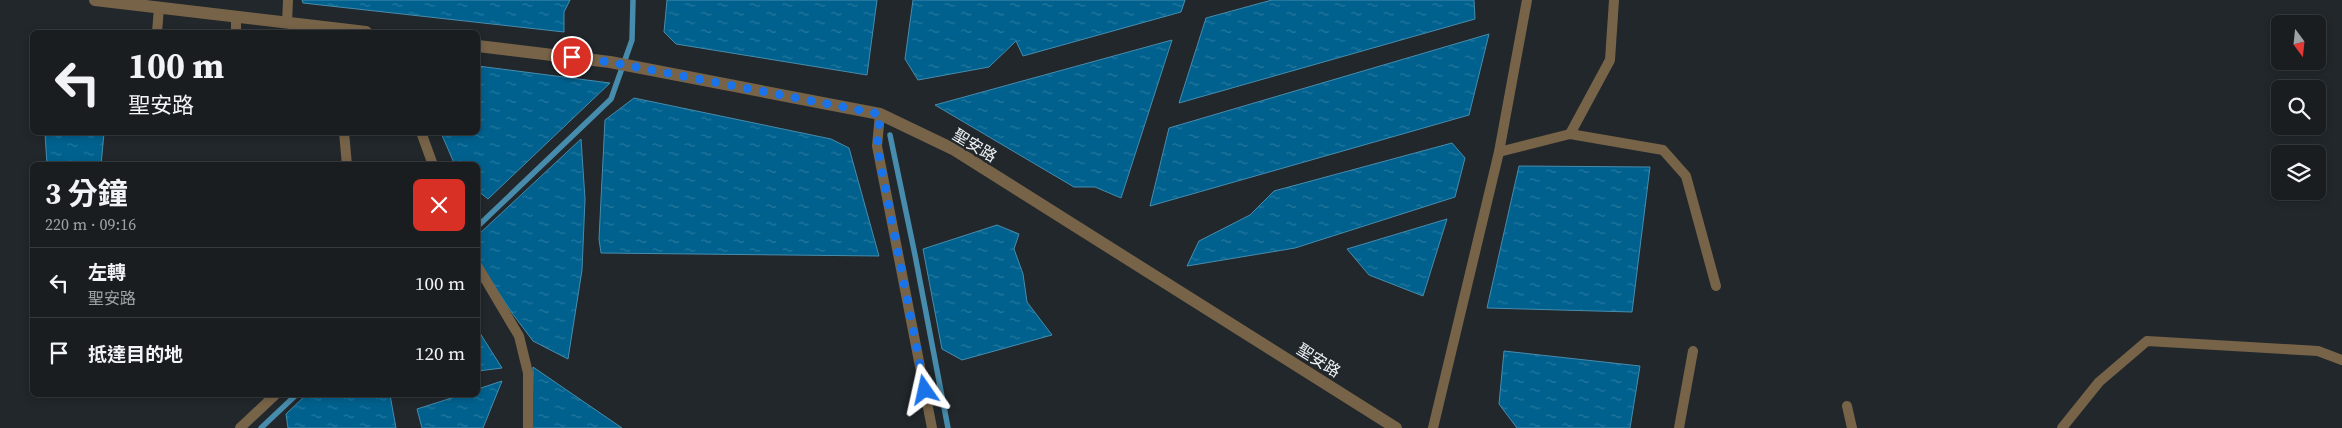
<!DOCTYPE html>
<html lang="zh-TW">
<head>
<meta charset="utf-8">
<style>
	:root { --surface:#191d20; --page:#262a2d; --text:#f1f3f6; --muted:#9fa2a5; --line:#373b3e }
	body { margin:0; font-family:"Source Serif 4","Noto Sans TC",serif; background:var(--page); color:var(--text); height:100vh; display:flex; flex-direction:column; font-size:19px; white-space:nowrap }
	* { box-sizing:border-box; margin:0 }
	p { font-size:16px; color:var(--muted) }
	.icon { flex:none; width:28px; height:28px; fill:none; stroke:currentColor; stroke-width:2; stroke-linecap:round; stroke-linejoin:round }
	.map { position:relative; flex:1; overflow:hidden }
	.details { position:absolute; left:30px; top:162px; width:450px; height:235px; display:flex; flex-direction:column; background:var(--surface); border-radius:8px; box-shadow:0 2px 8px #0003,0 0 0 1px var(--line) }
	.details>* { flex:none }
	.banner { position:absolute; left:30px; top:30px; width:450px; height:105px; border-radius:8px; box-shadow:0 2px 8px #0003,0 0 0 1px var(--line); background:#191d20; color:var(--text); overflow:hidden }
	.needle { width:32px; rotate:165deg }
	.tools { position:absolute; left:2271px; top:15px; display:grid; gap:10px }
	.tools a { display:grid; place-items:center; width:55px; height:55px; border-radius:8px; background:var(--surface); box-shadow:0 2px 8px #0003,0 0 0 1px var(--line); font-size:25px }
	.pin { position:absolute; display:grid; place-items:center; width:42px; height:42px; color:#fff; margin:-21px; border:2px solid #fff; border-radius:50%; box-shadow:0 1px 5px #0007 }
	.me { position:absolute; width:55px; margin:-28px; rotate:349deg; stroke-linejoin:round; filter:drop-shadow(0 0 4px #0008) }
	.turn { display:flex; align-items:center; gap:18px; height:105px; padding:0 15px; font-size:22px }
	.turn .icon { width:65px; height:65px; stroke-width:2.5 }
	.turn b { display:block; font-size:35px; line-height:42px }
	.round { display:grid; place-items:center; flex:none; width:52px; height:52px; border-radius:8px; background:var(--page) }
	.summary { display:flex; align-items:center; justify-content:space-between; height:85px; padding:0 15px }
	h1 { font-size:30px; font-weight:700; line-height:38px }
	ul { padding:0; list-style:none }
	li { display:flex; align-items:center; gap:15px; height:70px; padding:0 15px; border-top:1px solid var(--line) }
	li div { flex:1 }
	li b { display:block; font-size:19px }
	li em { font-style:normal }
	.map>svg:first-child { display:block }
	.water { fill:url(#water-ripples); stroke:#478cad }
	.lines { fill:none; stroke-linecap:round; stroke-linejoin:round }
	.stream { stroke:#478cad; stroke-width:5.5 }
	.service { stroke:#776348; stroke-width:10 }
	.tertiary { stroke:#776348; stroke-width:12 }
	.route { stroke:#1a73e8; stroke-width:9; stroke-dasharray:0 16.2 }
	.labels { text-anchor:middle; stroke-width:5; stroke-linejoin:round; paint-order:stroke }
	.street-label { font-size:16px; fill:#eef2f5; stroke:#21272b }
</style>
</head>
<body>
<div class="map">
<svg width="2342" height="428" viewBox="0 0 2342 428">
	<defs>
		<pattern id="water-ripples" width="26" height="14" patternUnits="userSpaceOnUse" patternTransform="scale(1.25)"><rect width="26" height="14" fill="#00618e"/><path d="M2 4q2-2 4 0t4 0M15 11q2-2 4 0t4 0" fill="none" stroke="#26789e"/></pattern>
	</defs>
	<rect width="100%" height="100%" fill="#21272b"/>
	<g class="water">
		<path d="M302 0H570L564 12V32L303 3Z"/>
		<path d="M667 0H877L867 75 676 44 664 32Z"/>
		<path d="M913 0H1185L1181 12 1023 56 1016 41 989 67 918 80 905 59Z"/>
		<path d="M1272 0H1474L1475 19 1179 103 1206 18Z"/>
		<path d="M1489 34 1469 115 1150 206 1169 128Z"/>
		<path d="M1172 40 1121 198 1095 187H1074L935 105Z"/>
		<path d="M478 66 610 83 488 199 478 191V165H455L441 133 478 132Z"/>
		<path d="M634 98 831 139 849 148 879 256 601 253 599 239 605 120Z"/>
		<path d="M45 133H104L101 165H47Z"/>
		<path d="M581 139 585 199 582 270 568 359 533 341 512 313 478 261V235Z"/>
		<path d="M1452 143 1465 158 1455 197 1295 248 1187 266 1199 241 1250 215 1274 191Z"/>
		<path d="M1519 166 1650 167 1632 312 1487 308Z"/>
		<path d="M1447 219 1423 296 1369 275 1347 249Z"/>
		<path d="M997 225 1019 234 1014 249 1023 274 1027 302 1052 335 962 360 942 349 923 249Z"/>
		<path d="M478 330 502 368 478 371Z"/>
		<path d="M1504 351 1640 366 1630 428H1517L1499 404Z"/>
		<path d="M533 367 622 428H532Z"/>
		<path d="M502 381 483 428H422L417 409 461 395H478V389Z"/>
		<path d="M306 395H390L396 428H288L286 414Z"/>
	</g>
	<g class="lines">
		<g class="stream">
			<path d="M890 135 915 255 948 428"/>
			<path d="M478 226 611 99 632 40 633 0"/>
			<path d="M261 428 296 395"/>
		</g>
		<g class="service">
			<path d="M236 17V32"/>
			<path d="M287 23 288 0"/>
			<path d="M157 32 159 8"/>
			<path d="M880 114 877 146 932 428"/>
			<path d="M344 132 347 165"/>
			<path d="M421 132 433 165"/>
			<path d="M1570 134 1610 60 1614 0"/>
			<path d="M1499 152 1570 134 1663 150 1686 176 1716 286"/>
			<path d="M478 267 519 336 528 373V428"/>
			<path d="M1847 406 1852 428"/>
			<path d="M240 428 275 395"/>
			<path d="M1433 428 1499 152 1527 0"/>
			<path d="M1679 428 1693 351"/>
			<path d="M2062 428 2099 382 2147 341 2318 351 2342 360"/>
		</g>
		<g class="tertiary">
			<path d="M95 0 366 32"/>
			<path d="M478 46 610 62 880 114 953 149 1396 428"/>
		</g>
	</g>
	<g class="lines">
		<path class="route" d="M572 57 610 62 880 114 877 146 925 390"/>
	</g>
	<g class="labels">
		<g class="street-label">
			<text transform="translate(975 145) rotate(31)" y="6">聖安路</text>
			<text transform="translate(1319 360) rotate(32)" y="6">聖安路</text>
		</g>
	</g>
</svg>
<div class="tools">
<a><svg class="needle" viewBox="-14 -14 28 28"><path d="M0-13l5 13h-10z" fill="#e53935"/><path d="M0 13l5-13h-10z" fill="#9fa2a5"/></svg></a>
<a><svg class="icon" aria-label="search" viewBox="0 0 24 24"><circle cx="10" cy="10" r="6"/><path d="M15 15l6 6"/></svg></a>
<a><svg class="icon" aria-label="layers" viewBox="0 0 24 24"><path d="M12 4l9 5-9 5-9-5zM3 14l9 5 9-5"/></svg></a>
</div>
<div class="pin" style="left:572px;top:57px;background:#d93025"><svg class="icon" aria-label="arrive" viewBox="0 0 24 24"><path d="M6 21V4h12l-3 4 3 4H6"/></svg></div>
<svg class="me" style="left:925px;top:390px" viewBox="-20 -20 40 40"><path d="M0-17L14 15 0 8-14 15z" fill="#1a73e8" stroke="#fff" stroke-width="4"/></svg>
<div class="banner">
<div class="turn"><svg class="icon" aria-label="left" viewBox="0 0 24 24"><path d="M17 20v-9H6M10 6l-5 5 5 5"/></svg><div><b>100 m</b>聖安路</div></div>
</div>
<section class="details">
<div class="summary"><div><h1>3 分鐘</h1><p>220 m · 09:16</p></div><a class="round" style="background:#d93025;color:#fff"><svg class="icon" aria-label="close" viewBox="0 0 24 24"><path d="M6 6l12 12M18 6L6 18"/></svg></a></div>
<ul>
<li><svg class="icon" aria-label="left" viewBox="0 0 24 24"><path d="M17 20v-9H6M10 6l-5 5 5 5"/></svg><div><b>左轉</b><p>聖安路</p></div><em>100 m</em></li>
<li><svg class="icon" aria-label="arrive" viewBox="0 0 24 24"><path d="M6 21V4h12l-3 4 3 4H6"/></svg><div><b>抵達目的地</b></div><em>120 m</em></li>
</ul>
</section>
</div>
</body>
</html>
